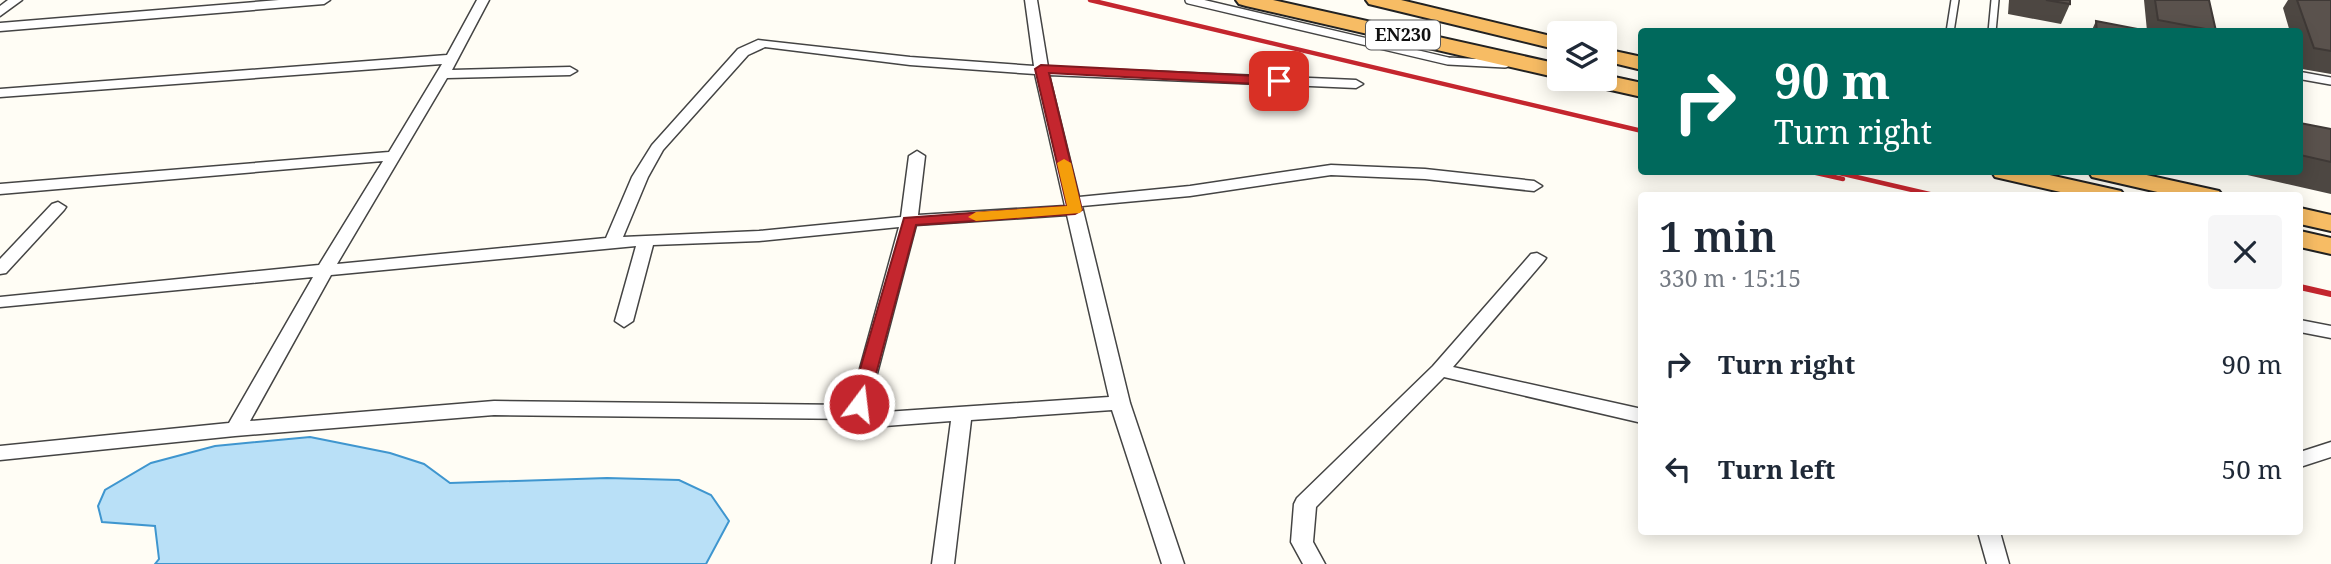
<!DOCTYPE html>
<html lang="en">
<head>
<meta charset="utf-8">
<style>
	:root { --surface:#fff; --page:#f6f6f7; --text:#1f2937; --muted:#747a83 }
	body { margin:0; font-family:"Noto Serif",serif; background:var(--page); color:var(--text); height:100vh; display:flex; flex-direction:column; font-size:26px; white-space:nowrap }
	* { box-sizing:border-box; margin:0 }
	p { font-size:23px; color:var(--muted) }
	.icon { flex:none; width:38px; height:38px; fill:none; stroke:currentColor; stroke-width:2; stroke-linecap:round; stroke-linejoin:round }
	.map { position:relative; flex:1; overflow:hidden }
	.side { position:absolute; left:1638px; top:192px; width:665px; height:343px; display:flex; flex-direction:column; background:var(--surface); border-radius:7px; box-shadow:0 4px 18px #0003 }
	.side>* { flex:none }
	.hud { position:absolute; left:1638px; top:28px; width:665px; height:147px; border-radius:7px; box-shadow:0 4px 18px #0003; background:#00695c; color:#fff; overflow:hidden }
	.controls { position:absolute; left:1547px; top:21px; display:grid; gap:14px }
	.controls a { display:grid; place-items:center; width:70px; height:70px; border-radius:7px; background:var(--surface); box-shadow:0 4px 18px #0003; font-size:35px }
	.pin { position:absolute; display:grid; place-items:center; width:60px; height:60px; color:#fff; margin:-30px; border-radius:14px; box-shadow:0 4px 10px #0006 }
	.me { position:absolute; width:77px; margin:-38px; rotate:15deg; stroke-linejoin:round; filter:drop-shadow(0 0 5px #0008) }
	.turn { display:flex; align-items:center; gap:24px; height:147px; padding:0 21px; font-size:32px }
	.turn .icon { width:91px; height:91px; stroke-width:2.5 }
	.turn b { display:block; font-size:49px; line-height:60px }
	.round { display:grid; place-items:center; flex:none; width:74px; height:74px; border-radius:7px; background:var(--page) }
	.headline { display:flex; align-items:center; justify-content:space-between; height:119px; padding:0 21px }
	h1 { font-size:42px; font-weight:600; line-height:52px }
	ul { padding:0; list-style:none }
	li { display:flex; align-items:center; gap:21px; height:105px; padding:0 21px }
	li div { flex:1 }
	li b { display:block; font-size:26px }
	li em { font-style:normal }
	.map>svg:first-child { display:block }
	.water { fill:#b9e0f7; stroke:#3f96cf; stroke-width:2 }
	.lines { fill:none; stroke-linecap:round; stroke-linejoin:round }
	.service-casing { stroke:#444; stroke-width:10 }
	.minor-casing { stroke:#444; stroke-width:3 }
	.trunk-casing { stroke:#222; stroke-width:4 }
	.service { stroke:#fff; stroke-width:7 }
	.minor { fill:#fff; fill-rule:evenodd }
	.trunk { fill:#f7bc64; fill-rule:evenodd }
	.rail-far1 { stroke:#c4262e; stroke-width:4.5 }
	.rail { stroke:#c4262e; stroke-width:6 }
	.wall { fill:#4d4742 }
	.building { fill:#5a524d; stroke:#3f3936; stroke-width:2 }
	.route { fill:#c4262e; stroke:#7f191e; stroke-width:2 }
	.slow { fill:#f59e0b }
	.labels { text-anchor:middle; stroke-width:7; stroke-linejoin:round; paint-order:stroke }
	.shield { fill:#fff; stroke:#585858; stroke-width:2 }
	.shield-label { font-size:18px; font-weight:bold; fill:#111 }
</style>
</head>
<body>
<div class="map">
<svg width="2331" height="564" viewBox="0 0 2331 564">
	<rect width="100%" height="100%" fill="#fffdf5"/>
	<path class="water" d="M310 437 390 453 424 464 450 483 607 478 679 480 711 495 729 521 706 564H155L159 559 155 526 102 522 98 506 105 490 151 463 215 446Z"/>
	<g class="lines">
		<defs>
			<g id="service">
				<path d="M1189 0 1448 61 1505 64"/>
				<path d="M1950 32 1955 0"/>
				<path d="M1992 32 1995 0"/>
				<path d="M2303 76 2331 81"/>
			</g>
			<g id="minor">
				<path d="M8 0H22L0 16V6Z"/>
				<path d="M279 0H330L324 4 0 31V23Z"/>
				<path d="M477 0H489L452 70 570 67 577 71 570 75 447 78 337 264 606 238 632 177 652 145 738 49 758 40 910 57 1034 66 1025 0H1037L1048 67 1356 80 1363 84 1356 88 1049 75 1079 197 1190 186 1331 165 1425 169 1534 181 1542 186 1534 191 1425 179 1331 175 1190 196 1082 206 1130 403 1184 564H1162L1112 410 971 420 954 564H932L951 421 885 426 861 419 494 415 235 436 0 460V446L229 423 313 277 0 307V297L319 265 383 161 0 194V184L389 152 442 64 0 97V89L447 55ZM765 47 910 65 1035 74 1065 206 918 215 925 156 917 151 909 156 901 217 759 231 623 237 648 177 663 150 748 55ZM1067 215 1109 397 885 412 870 408 869 404 916 225ZM899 227 850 405 494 401 250 421 331 275 636 246 615 321 624 327 633 321 653 245 759 241Z"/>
				<path d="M58 202 66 207 64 210 6 273 0 274V259L52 204Z"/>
				<path d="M1537 253 1546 258 1543 262 1453 367 1642 409V423L1444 377 1316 507 1313 542 1325 564H1303L1291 542 1294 504 1297 498 1433 366 1531 254Z"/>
				<path d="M2300 320 2331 326V338L2300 332Z"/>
				<path d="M2331 442V457L2300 467V452Z"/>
				<path d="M1978 532H2000L2009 564H1987Z"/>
			</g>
			<g id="trunk">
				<path d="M1236 0H1273L1559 64V78L1246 6 1239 4Z"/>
				<path d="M1366 0H1401L1559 38V50L1369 4Z"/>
				<path d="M1605 49 1642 57V70L1605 61Z"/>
				<path d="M1605 75 1642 83V97L1584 84 1581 79H1605Z"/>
				<path d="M1992 172H2036L2121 191 2125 196H2078L1995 177Z"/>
				<path d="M2089 172H2133L2219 191 2223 196H2175L2092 177Z"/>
				<path d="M2300 208 2331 215V231L2300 224Z"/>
				<path d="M2300 231 2331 238V254L2300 247Z"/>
			</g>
		</defs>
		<use href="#service" class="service-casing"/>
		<use href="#minor" class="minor-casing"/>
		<use href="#trunk" class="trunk-casing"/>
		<use href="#service" class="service"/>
		<use href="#minor" class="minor"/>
		<use href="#trunk" class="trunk"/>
		<g class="rail-far1">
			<path d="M1090 0 1642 131"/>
			<path d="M1812 172 1843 179"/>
			<path d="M1835 172 1938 196"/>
		</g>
		<path class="rail" d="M2300 287 2331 294"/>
	</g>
	<g class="wall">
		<path d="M2009 0H2070V4L2061 24 2008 14Z"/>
		<path d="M2144 0H2209L2216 31 2091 32 2096 21 2147 31Z"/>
		<path d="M2288 0H2331V74L2302 69 2300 60V32H2290L2283 8Z"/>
		<path d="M2300 123 2331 129V194L2234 172H2300Z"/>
	</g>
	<g class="building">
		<path d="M2046 0H2070V4Z"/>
		<path d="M2155 0H2209L2216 31 2158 20Z"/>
		<path d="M2297 0H2331V51L2314 48Z"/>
		<path d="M2096 21 2153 32H2097Z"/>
		<path d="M2300 123 2331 129V162L2300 155Z"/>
	</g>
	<path class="route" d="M1041 65 1279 77 1285 81 1279 85 1049 73 1082 210 1075 214 916 225 868 404 859 410 853 408 850 404 904 218 1067 206 1035 69Z"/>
	<path class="slow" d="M1064 159 1071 163 1082 210 1080 213 976 221 968 217 976 212 1067 206 1057 163Z"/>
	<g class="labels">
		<rect class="shield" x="1366" y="20.5" width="74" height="29" rx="5"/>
		<g class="shield-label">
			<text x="1403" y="41">EN230</text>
		</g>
	</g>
</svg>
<div class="controls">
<a><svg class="icon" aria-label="layers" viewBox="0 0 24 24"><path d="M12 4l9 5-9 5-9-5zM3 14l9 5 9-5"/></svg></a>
</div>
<div class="pin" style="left:1279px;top:81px;background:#d93025"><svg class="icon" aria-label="arrive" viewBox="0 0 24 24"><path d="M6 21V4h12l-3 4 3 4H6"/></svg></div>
<svg class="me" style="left:859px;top:404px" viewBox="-20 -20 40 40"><circle r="17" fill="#c4262e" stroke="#fff" stroke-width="3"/><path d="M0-11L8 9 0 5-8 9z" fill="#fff"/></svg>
<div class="hud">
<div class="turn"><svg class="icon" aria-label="right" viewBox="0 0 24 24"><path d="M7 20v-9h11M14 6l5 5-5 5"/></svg><div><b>90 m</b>Turn right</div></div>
</div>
<section class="side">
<div class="headline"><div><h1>1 min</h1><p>330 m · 15:15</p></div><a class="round"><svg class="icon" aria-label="close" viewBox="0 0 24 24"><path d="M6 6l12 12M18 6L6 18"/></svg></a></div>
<ul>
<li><svg class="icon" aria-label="right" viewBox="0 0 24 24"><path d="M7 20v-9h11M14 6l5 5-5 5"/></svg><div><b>Turn right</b></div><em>90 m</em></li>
<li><svg class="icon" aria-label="left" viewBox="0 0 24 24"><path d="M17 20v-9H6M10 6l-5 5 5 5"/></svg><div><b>Turn left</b></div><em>50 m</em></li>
</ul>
</section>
</div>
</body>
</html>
